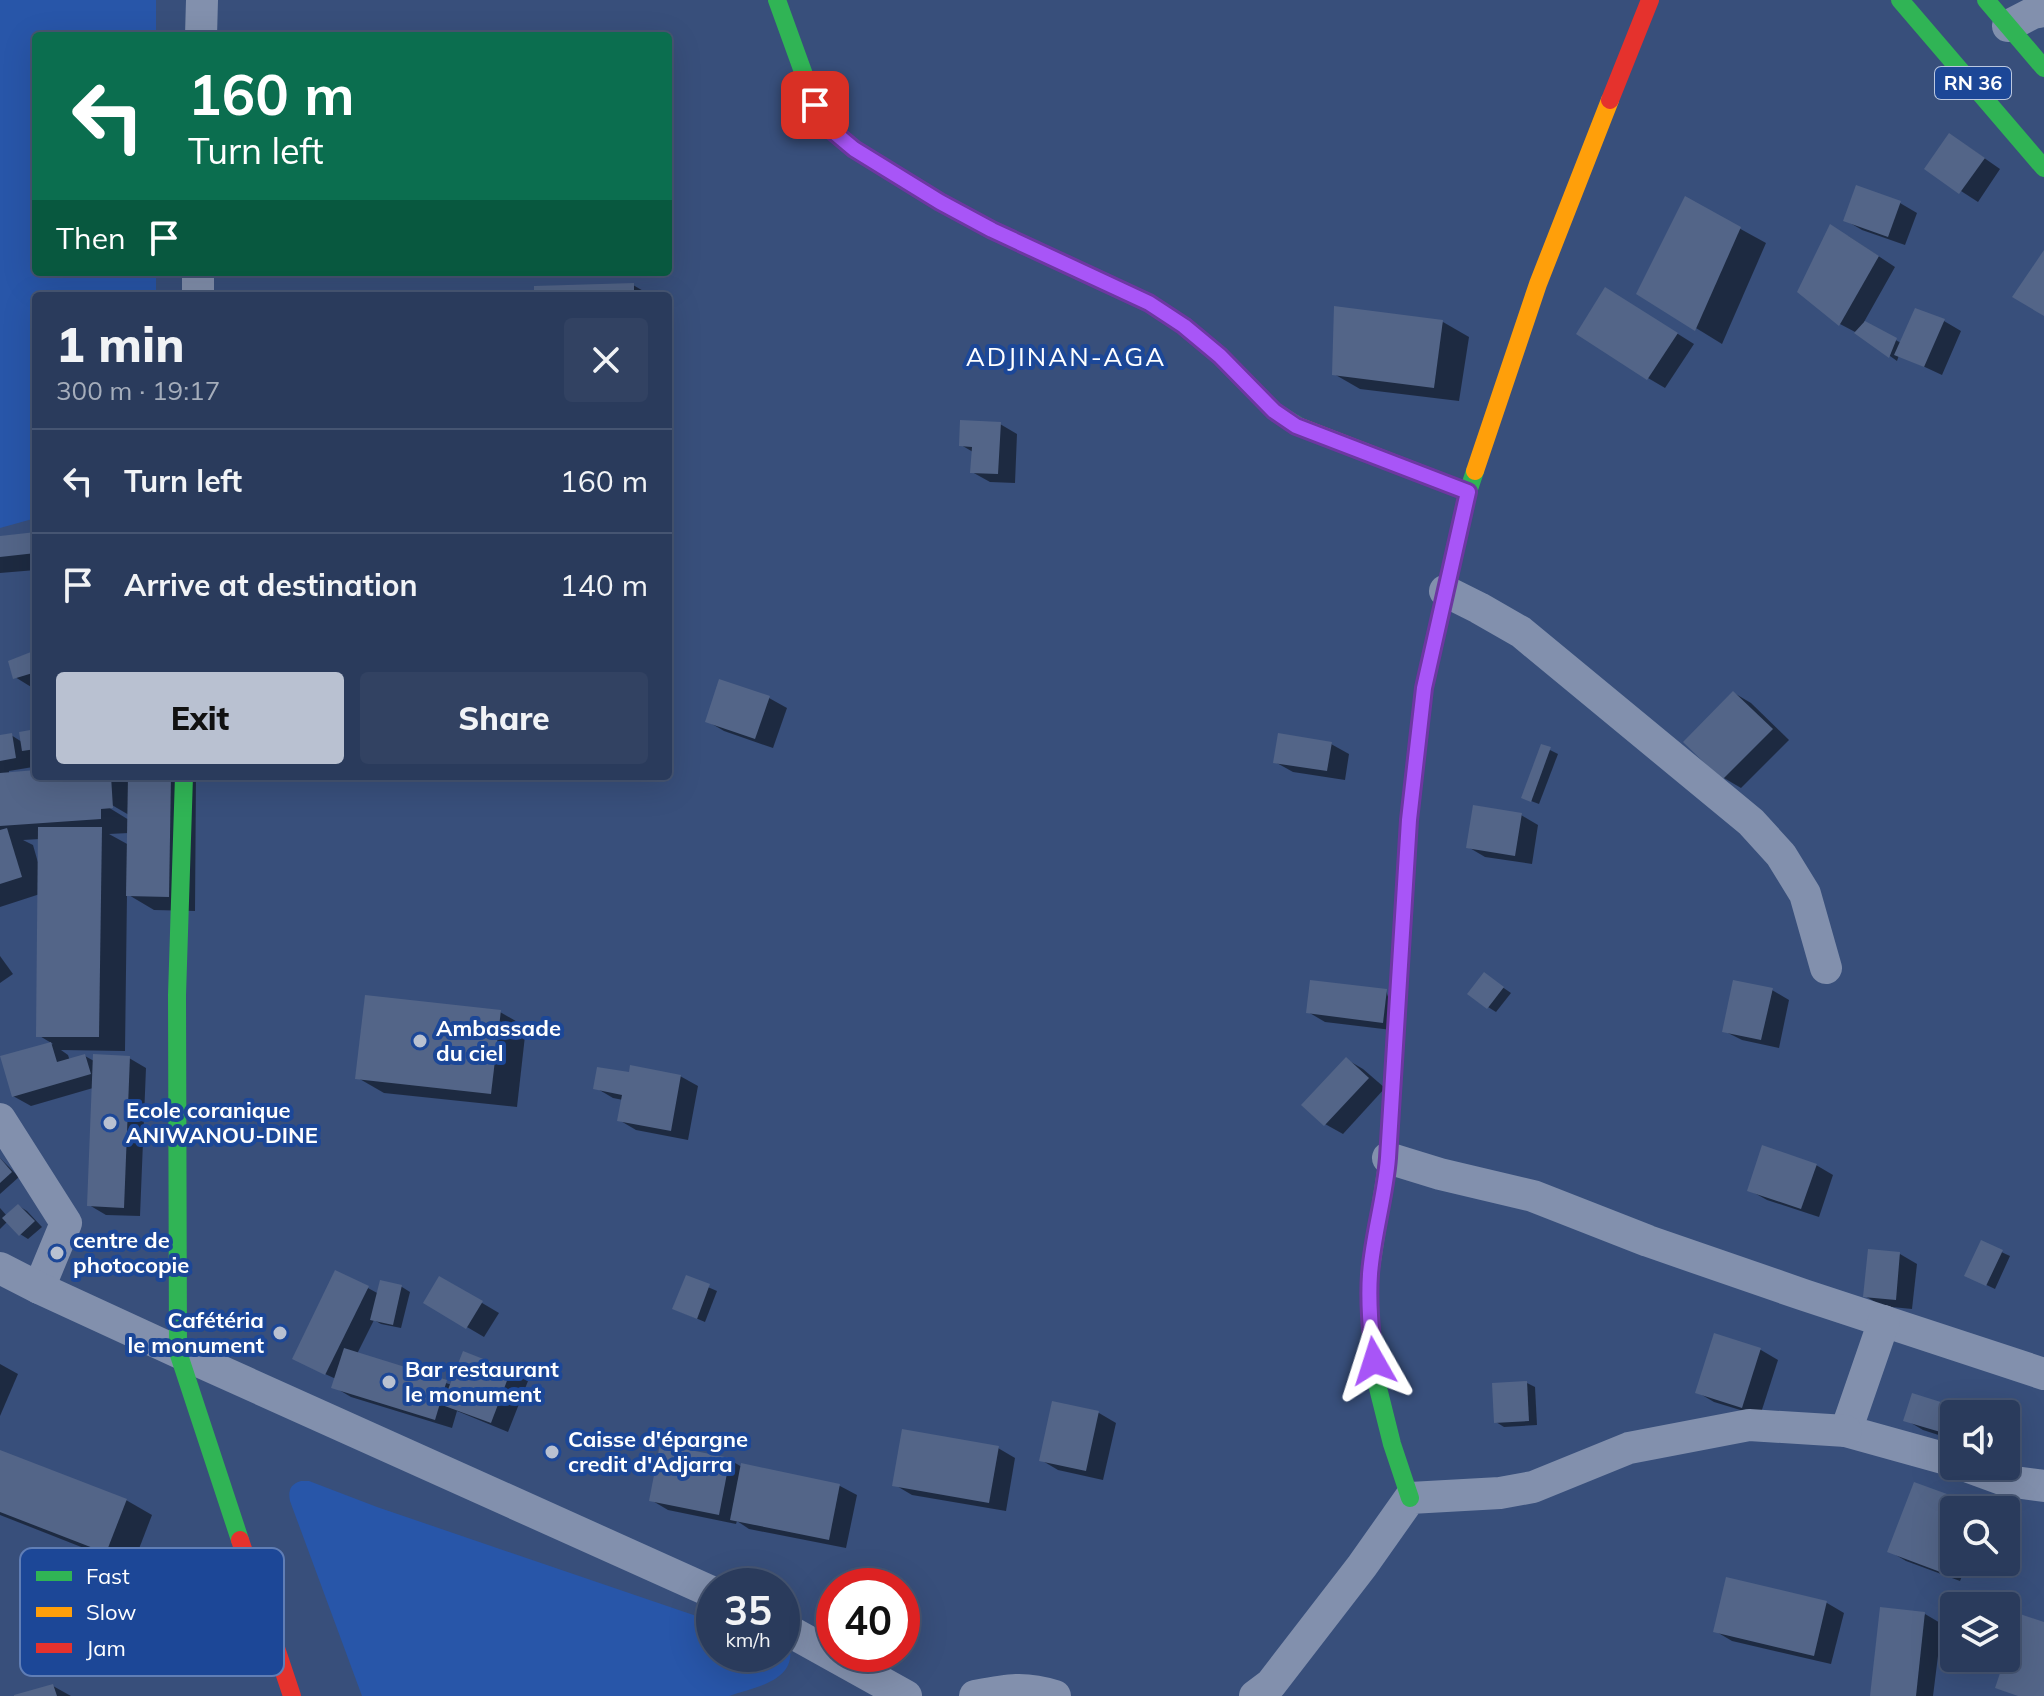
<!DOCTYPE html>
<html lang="en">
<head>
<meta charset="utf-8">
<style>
	:root { --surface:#2a3b5c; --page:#324262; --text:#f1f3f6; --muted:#a5adbb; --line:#465572; --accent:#b9c1d1 }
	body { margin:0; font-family:Mulish,sans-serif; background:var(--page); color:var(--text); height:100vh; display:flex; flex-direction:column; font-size:30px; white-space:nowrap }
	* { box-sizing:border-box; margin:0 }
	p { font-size:26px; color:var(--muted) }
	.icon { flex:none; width:44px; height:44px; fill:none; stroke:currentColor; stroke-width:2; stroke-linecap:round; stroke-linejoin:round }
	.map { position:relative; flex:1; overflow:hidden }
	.sheet { position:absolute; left:32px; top:292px; width:640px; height:488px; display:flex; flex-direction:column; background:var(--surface); border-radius:8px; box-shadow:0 8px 32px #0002,0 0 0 2px var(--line) }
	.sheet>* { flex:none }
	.top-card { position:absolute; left:32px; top:32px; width:640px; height:244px; border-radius:8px; box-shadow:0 8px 32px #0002,0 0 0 2px var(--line); background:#0b6e4f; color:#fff; overflow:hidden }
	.fabs { position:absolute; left:1940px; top:1400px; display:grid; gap:16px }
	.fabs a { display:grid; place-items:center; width:80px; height:80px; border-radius:8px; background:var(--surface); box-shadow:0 8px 32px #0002,0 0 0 2px var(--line); font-size:40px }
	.speed { position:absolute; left:696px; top:1568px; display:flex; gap:16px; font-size:40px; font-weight:700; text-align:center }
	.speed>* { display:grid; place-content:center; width:104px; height:104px; border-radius:50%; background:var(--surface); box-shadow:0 8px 32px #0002,0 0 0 2px var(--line); line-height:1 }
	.speed small { font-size:20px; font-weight:400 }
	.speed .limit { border:12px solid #d22; background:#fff; color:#111 }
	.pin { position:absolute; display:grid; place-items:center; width:68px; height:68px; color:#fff; margin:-34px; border-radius:16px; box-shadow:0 4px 12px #0006 }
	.me { position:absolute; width:88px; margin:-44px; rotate:354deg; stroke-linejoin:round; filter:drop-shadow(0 0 6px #0008) }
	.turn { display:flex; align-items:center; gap:28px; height:168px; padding:0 24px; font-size:36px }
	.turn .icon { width:104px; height:104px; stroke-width:2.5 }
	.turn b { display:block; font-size:56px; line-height:68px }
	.then { display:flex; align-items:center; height:76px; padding:0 24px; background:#0003; gap:16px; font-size:30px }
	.round { display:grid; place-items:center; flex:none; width:84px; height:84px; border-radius:8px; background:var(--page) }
	.head { display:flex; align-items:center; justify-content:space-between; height:136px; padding:0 24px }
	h1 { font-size:48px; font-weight:800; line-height:60px }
	.cta { display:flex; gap:16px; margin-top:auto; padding:16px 24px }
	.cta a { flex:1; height:92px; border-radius:8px; background:var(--accent); color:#111; font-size:32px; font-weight:800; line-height:92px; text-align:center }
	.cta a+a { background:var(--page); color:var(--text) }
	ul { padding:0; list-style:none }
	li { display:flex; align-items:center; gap:24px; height:104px; padding:0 24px; border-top:2px solid var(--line) }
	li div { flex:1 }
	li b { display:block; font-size:30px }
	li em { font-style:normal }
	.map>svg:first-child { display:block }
	.green { fill:#2856a9 }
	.shadow { fill:#0007; fill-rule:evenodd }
	.building { fill:#536588 }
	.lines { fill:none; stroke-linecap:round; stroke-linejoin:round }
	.street { stroke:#8290ad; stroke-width:32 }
	.fast { stroke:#30b455; stroke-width:18 }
	.slow { stroke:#ff9f0a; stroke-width:18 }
	.jam { stroke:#e5322d; stroke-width:18 }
	.route-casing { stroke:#6d37a1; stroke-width:20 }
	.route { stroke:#a855f7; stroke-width:14 }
	.poi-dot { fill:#b9c1d1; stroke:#1c4797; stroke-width:3 }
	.labels { text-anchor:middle; stroke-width:8; stroke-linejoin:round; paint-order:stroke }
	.shield { fill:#1c4797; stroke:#bbc8e0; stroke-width:2 }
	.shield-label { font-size:20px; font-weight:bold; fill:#fff }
	.poi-label { font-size:22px; font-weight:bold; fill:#fff; stroke:#1c4797; text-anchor:start }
	.quarter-label { font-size:26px; letter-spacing:2px; fill:#fff; stroke:#1c4797 }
	.key { fill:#1c4797; stroke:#607eb6; stroke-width:2 }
	.key-label { font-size:22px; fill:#fff }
</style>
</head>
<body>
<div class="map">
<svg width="2044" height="1696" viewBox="0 0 2044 1696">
	<rect width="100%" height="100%" fill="#384f7b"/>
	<g class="green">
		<path d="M0 0H156V36H36V272H156V296H36V518L0 528Z"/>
		<path d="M301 1481H309L377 1507 714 1622V1654H782V1644L790 1648C795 1682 754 1687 729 1696H362L290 1501C288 1491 290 1484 301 1481Z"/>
	</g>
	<g class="shadow">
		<path d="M1967 146 2000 169 1978 202 1927 169Z"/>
		<path d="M1686 199 1766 243 1722 344 1639 293Z"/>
		<path d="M1900 203 1917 213 1905 245 1862 230 1845 220Z"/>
		<path d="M1848 236 1895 267 1864 322 1901 343 1944 321 1961 331 1942 375 1899 355 1897 361 1890 356 1857 333 1840 324 1800 291Z"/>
		<path d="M633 285 652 296H536Z"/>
		<path d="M1622 299 1694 344 1665 388 1648 378Z"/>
		<path d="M1443 322 1469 337 1459 401 1360 389 1334 374Z"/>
		<path d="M1000 424 1017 434 1015 483 990 482 972 472 973 452 961 445Z"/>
		<path d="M36 534V570L0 573V538Z"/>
		<path d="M36 652V690L15 677Z"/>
		<path d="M721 681 769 698 787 708 773 748 724 731 707 721Z"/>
		<path d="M1734 693 1751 703 1789 740 1741 788 1724 778 1686 742Z"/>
		<path d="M36 731V754L30 755 33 767 9 771V774L36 772V776H196L195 911 154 910 127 894 125 1051 61 1050 68 1055 70 1061 85 1056 94 1061 129 1058 146 1068 140 1216 106 1215 89 1205 93 1088 31 1106 13 1096 3 1058 53 1044 38 1035 40 894 0 907V737L11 735 22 742ZM105 801 129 815V820L103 804ZM129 833V845L109 834ZM40 839 39 866 33 845 23 840Z"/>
		<path d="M1331 744 1349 754 1345 780 1293 772 1275 762Z"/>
		<path d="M1542 746 1558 754 1539 804 1531 801Z"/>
		<path d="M1521 815 1538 825 1532 864 1485 857 1468 847Z"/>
		<path d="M0 956 13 974 0 983Z"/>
		<path d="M1492 980 1511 993 1496 1012 1488 1007Z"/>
		<path d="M1772 990 1789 1000 1779 1048 1742 1040 1724 1031Z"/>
		<path d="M1386 991 1400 1031 1325 1022 1308 1012Z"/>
		<path d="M500 1012 526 1027 517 1107 384 1093 358 1078Z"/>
		<path d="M1346 1059 1363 1069 1385 1088 1343 1134 1325 1124Z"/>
		<path d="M631 1075 680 1076 698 1086 688 1140 636 1130 619 1120 623 1100 613 1098 596 1088Z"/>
		<path d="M0 1158 19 1177 0 1194Z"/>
		<path d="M1816 1165 1833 1175 1819 1217 1767 1200 1749 1190Z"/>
		<path d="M19 1206 27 1211 42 1227 28 1239 20 1234 8 1221 0 1229V1208L7 1216Z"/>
		<path d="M1982 1243 2010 1256 1995 1289 1974 1279Z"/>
		<path d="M1900 1254 1917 1264 1912 1309 1882 1306 1865 1296Z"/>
		<path d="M440 1278 499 1313 484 1337 426 1303Z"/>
		<path d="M687 1278 717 1291 705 1322 674 1309Z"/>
		<path d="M381 1283 402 1287 410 1292 401 1328 381 1324 374 1320 357 1354 452 1385 464 1353 511 1372 528 1381 508 1432 457 1411 452 1428 351 1397 334 1387 336 1379 312 1368 368 1288 379 1294Z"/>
		<path d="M1716 1336 1761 1350 1778 1360 1760 1416 1714 1402 1697 1392Z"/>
		<path d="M0 1364 18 1374 0 1416Z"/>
		<path d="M1527 1383 1535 1387 1537 1425 1504 1427 1496 1422Z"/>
		<path d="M1913 1396 1972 1414H1954V1440L1923 1430 1906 1420Z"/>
		<path d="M1054 1403 1099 1413 1116 1423 1103 1480 1058 1470 1041 1460Z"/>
		<path d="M998 1448 1015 1458 1006 1511 912 1495 895 1485Z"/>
		<path d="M0 1452 126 1500 152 1515 132 1567 0 1515Z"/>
		<path d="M730 1460 742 1467 840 1486 857 1495 846 1548 749 1529 737 1521 736 1524 668 1510 651 1500Z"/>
		<path d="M1915 1484 1968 1504 1979 1510H1954V1562H1968L1960 1581 1906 1561 1889 1551Z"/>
		<path d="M1727 1579 1827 1603 1844 1613 1831 1664 1732 1641 1715 1631Z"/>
		<path d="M1925 1614 1942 1624 1933 1696H1872Z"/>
		<path d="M53 1686 71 1696H18Z"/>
	</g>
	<g class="building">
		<path d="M1949 133 1985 158 1959 194 1924 169Z"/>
		<path d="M1856 185 1901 201 1888 237 1843 221Z"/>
		<path d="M1685 196 1741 227 1695 331 1636 294Z"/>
		<path d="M1830 224 1879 256 1839 326 1797 292Z"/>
		<path d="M2044 250V316L2012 297Z"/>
		<path d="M634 283V296H534V286Z"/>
		<path d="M1605 287 1678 333 1647 380 1576 334Z"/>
		<path d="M1334 306 1443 320 1434 388 1332 375Z"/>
		<path d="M1915 308 1945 319 1924 367 1894 355Z"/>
		<path d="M1865 321 1897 338 1889 358 1854 333Z"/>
		<path d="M960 420 1001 422 998 474 970 473 972 447 959 446Z"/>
		<path d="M36 532V553L0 557V536Z"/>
		<path d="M36 650V672L13 679 8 661Z"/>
		<path d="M719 679 770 696 755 739 705 722Z"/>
		<path d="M1733 691 1773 729 1722 780 1683 742Z"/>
		<path d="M36 729V749L22 751 19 732Z"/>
		<path d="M12 733 16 758 0 761V735Z"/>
		<path d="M1278 733 1332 742 1327 771 1273 763Z"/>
		<path d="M1541 744 1551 747 1531 802 1521 798Z"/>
		<path d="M36 770V776H111L113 808 101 809V819L0 826V773Z"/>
		<path d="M128 776H171L169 897 126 896Z"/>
		<path d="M1473 805 1522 813 1515 856 1466 848Z"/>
		<path d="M38 827H102L99 1037H36Z"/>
		<path d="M7 828 22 877 0 884V830Z"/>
		<path d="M1484 972 1504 987 1487 1009 1467 994Z"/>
		<path d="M1310 980 1387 989 1383 1023 1306 1013Z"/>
		<path d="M1733 980 1773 988 1761 1040 1722 1032Z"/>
		<path d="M365 995 501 1010 491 1094 355 1079Z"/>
		<path d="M51 1042 57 1062 85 1054 91 1074 12 1097 0 1056Z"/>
		<path d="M93 1054 130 1056 124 1208 87 1206Z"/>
		<path d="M1346 1057 1369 1078 1324 1126 1301 1105Z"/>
		<path d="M630 1065 681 1075 671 1131 617 1121 622 1095 593 1089 597 1067 629 1072Z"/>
		<path d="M1762 1145 1817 1164 1801 1209 1747 1191Z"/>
		<path d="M0 1158 12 1172 0 1183Z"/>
		<path d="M18 1204 35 1221 19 1236 2 1218Z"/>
		<path d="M1981 1240 2003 1250 1986 1286 1964 1276Z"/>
		<path d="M1868 1249 1900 1252 1896 1300 1863 1297Z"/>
		<path d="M335 1270 369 1286 325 1375 292 1359Z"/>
		<path d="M686 1275 710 1284 697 1319 672 1309Z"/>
		<path d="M439 1276 483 1301 466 1329 423 1303Z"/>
		<path d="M380 1280 402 1285 393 1325 370 1320Z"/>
		<path d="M1714 1333 1761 1348 1742 1408 1695 1393Z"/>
		<path d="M344 1348 447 1380 435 1420 331 1388Z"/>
		<path d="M463 1351 511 1370 491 1423 442 1405Z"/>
		<path d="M1527 1381 1529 1421 1494 1423 1492 1383Z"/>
		<path d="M1912 1393 1976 1413V1414H1954V1436L1903 1421Z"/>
		<path d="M1052 1401 1099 1411 1086 1471 1039 1461Z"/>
		<path d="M902 1429 999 1446 989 1503 892 1486Z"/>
		<path d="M660 1444 730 1458 719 1515 649 1501Z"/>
		<path d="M0 1450 127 1499 106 1553 0 1512Z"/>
		<path d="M741 1463 840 1484 829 1540 730 1520Z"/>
		<path d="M1914 1482 1969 1502 1966 1510H1954V1543L1943 1573 1887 1552Z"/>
		<path d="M1726 1577 1827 1601 1814 1656 1713 1632Z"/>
		<path d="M1880 1607 1925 1612 1916 1696H1870Z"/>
		<path d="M2020 1614 2044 1622V1696H2018L1995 1688Z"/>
		<path d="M53 1684 57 1696H14V1695Z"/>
	</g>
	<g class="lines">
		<g class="street">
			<path d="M2008 26 2033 13 2044 11"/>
			<path d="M201 36 202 0"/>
			<path d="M198 296V272"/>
			<path d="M1445 591 1479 608 1521 632 1751 822 1781 855 1805 894 1826 968"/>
			<path d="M0 1119 66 1223 39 1288"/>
			<path d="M1388 1158 1440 1174 1533 1196 1648 1241 1804 1295 2044 1374"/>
			<path d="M0 1268 39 1288 178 1352 714 1593"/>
			<path d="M1884 1321 1846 1431 1954 1461"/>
			<path d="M1966 1466 2007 1481 2044 1486"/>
			<path d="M782 1627 906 1696"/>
			<path d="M975 1696C1006 1690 1024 1686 1055 1696"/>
			<path d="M1255 1696 1271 1684 1362 1566 1410 1498 1500 1493 1533 1487 1629 1448 1749 1425 1846 1431"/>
		</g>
		<g class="fast">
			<path d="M777 0 815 105 829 128 854 149 940 202 992 230 1149 303 1184 326 1220 356 1274 411 1300 427"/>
			<path d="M1900 0 2044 168"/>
			<path d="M1986 0 2044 68"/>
			<path d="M184 776 177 995 178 1352 240 1540"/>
			<path d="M1410 1498 1392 1444 1378 1388 1370 1332V1274L1388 1158 1409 820 1424 688 1468 492 1475 471"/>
		</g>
		<g class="slow">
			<path d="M1300 427 1468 492"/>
			<path d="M1475 471 1538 284 1610 100"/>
		</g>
		<g class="jam">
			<path d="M1610 100 1650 0"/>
			<path d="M240 1540 292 1696"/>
		</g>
	</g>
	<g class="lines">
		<defs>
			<path id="route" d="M815 105 829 128 854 149 940 202 992 230 1149 303 1184 326 1220 356 1274 411 1296 426 1468 492 1424 688 1409 820 1388 1158C1385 1197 1373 1235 1370 1274 1368 1303 1371 1332 1374 1361"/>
		</defs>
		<use href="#route" class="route-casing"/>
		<use href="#route" class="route"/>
	</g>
	<g class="poi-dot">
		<circle cx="420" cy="1041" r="8"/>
		<circle cx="110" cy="1123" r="8"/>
		<circle cx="57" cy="1253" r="8"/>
		<circle cx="280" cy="1333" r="8"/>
		<circle cx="389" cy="1382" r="8"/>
		<circle cx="552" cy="1452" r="8"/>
	</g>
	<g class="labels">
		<rect class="shield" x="1935" y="67" width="76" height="32" rx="6"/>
		<g class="shield-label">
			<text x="1973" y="90">RN 36</text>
		</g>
		<g class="poi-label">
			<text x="436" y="1036">Ambassade<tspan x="436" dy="25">du ciel</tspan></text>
			<text x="126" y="1118">Ecole coranique<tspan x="126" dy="25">ANIWANOU-DINE</tspan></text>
			<text x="73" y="1248">centre de<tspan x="73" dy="25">photocopie</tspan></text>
			<text x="264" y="1328" text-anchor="end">Cafétéria<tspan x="264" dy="25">le monument</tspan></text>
			<text x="405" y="1377">Bar restaurant<tspan x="405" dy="25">le monument</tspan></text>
			<text x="568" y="1447">Caisse d'épargne<tspan x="568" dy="25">credit d'Adjarra</tspan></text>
		</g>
		<g class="quarter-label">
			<text x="1066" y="366">ADJINAN-AGA</text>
		</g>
	</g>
	<rect x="20" y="1548" width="264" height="128" rx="12" class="key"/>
	<rect x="36" y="1571" width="36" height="10" fill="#30b455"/>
	<rect x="36" y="1607" width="36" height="10" fill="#ff9f0a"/>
	<rect x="36" y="1643" width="36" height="10" fill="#e5322d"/>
	<g class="key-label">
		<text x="86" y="1584">Fast</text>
		<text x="86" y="1620">Slow</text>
		<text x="86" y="1656">Jam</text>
	</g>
</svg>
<div class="fabs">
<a><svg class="icon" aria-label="sound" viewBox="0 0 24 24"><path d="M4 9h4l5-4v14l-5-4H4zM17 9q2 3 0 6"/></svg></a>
<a><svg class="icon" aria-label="search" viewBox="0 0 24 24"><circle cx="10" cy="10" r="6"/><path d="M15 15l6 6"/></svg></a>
<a><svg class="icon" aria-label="layers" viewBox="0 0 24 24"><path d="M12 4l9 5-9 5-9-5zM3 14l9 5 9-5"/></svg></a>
</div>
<div class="speed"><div>35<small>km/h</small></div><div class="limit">40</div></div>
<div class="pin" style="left:815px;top:105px;background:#d93025"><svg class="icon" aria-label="arrive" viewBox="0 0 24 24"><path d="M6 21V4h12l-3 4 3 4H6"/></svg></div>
<svg class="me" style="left:1374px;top:1361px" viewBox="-20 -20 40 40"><path d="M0-17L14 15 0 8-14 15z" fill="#a855f7" stroke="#fff" stroke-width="4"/></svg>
<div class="top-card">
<div class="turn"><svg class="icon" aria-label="left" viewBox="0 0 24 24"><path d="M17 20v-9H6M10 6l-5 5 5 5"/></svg><div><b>160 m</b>Turn left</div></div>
<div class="then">Then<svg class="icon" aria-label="arrive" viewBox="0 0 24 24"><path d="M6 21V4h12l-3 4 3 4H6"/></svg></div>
</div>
<section class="sheet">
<div class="head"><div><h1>1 min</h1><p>300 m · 19:17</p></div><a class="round"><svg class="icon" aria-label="close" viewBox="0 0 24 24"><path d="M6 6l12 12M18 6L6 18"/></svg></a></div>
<ul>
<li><svg class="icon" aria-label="left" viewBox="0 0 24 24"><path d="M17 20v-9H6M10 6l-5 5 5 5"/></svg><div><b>Turn left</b></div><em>160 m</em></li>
<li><svg class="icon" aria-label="arrive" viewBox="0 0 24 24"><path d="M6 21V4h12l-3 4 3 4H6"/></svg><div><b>Arrive at destination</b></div><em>140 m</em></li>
</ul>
<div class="cta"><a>Exit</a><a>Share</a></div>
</section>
</div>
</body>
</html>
